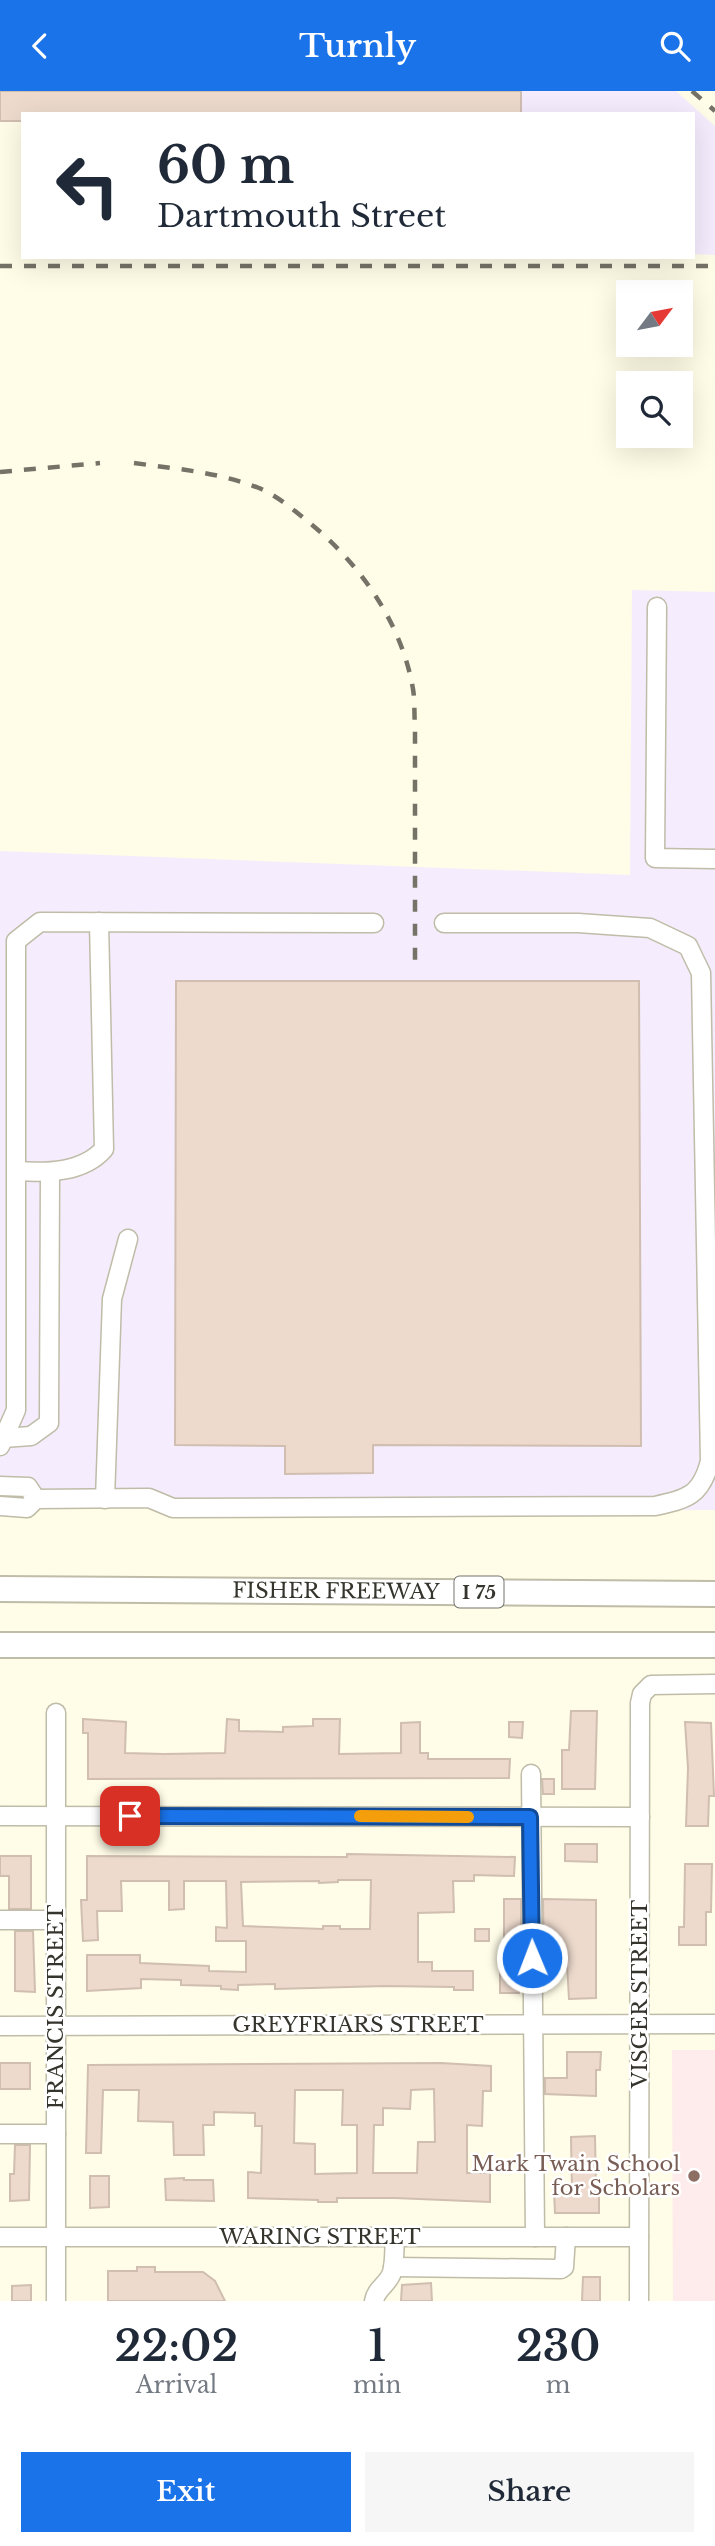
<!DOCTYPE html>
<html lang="en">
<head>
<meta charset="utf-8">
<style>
	:root { --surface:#fff; --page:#f6f6f7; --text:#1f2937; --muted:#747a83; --accent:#1a73e8 }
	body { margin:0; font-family:"Libre Baskerville",serif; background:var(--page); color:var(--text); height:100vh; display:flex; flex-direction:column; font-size:26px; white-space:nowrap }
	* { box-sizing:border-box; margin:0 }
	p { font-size:23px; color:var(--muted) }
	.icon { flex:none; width:38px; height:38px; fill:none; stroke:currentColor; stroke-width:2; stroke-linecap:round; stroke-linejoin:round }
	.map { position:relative; height:2210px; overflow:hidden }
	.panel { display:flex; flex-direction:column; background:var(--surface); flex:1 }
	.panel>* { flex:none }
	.guide { position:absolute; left:21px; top:21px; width:674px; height:147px; border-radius:0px; box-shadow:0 7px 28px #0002; background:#fff; color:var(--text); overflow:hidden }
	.needle { width:46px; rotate:58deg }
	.controls { position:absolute; left:616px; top:189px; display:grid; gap:14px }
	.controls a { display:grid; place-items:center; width:77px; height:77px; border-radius:0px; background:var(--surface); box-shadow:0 7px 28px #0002; font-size:35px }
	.pin { position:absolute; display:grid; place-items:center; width:60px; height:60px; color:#fff; margin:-30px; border-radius:14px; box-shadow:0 4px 10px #0006 }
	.me { position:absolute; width:77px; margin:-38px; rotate:359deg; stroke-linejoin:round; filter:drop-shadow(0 0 5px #0008) }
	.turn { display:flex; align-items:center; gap:24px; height:147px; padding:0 21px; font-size:32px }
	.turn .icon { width:91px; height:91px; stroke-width:2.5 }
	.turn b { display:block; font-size:49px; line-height:60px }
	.eta { display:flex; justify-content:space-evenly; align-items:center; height:119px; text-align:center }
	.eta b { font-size:42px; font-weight:600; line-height:49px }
	.cta { display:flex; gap:14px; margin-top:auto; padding:14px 21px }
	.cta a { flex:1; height:80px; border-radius:0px; background:var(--accent); color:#fff; font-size:28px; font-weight:600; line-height:80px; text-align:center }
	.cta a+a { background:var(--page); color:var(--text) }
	header { display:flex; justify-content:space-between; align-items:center; height:91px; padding:0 21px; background:var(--accent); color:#fff; font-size:32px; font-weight:600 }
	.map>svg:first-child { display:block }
	.industrial { fill:#f5edfd }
	.education { fill:#fdeceb }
	.building { fill:#eddacd; stroke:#d0beb1; stroke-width:2; fill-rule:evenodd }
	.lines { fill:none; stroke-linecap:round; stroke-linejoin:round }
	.minor-casing { stroke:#bfbca8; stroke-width:21 }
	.highway-casing { stroke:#bfbca8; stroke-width:28 }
	.minor { stroke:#fff; stroke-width:18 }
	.highway { stroke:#fff; stroke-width:24 }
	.rail { stroke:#757367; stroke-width:4.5; stroke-dasharray:12 12; stroke-linecap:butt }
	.route-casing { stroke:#114b97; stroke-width:18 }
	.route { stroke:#1a73e8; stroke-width:12 }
	.slow { stroke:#f59e0b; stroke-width:12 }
	.education-dot { fill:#8d6e63; stroke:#fff; stroke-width:2.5 }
	.labels { text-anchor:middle; stroke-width:5; stroke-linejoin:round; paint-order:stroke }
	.shield { fill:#fff; stroke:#72726c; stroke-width:2 }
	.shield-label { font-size:19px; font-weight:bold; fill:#36352d }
	.street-label { font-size:21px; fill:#36352d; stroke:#fff }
	.education-label { font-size:21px; fill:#785e54; stroke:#fff; text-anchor:end }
</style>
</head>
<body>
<header><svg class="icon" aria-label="back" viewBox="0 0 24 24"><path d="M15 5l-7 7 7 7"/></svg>Turnly<svg class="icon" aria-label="search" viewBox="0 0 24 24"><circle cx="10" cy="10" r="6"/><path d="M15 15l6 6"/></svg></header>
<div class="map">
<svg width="715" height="2210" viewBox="0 0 715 2210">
	<rect width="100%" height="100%" fill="#fffce7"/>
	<g class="industrial">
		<path d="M164 0H676L715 35V164L693 163V23H164Z"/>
		<path d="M632 499 715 501V1419L0 1417V760L630 784Z"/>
	</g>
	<path class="education" d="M672 1959H715V2210H673Z"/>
	<g class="building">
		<path d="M0 0H521V23H23V30H0Z"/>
		<path d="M176 890H639L641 1355 373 1354V1382L285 1383V1355L175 1354Z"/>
		<path d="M571 1620H597L595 1698H562V1659H569Z"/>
		<path d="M83 1628 126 1631 125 1662 164 1663 225 1662 227 1628 239 1629V1640L283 1641V1636L313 1635V1628H340L339 1663 401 1662V1632L420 1631V1662H428V1668H510L509 1687 88 1688V1642H83Z"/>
		<path d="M509 1631H523L522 1647 509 1646Z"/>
		<path d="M685 1631 711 1632 714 1705H709L708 1735H686L688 1677Z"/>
		<path d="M542 1688H554V1703H543Z"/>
		<path d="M565 1753H597V1771L565 1770Z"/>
		<path d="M347 1763 515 1766 514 1785 474 1784V1790H453L454 1821 418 1822V1871H432V1880H473V1899H454V1896L385 1895 275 1898V1893L238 1894V1899L221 1898V1895L181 1894V1889L141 1888V1897L87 1900V1864H140V1872L209 1875V1880L246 1881V1850H216V1836L227 1837 226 1790H184V1818L169 1819V1790H121L122 1820H97L98 1849 83 1850 81 1809H87V1765L347 1766ZM338 1789H371L370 1838H340V1835H323V1838L243 1835 241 1791 319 1790V1792L338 1791Z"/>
		<path d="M0 1765H31V1818H9V1785H0Z"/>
		<path d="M685 1773H712L711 1821H706V1854H679V1836H684Z"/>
		<rect x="504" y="1808" width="17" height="41"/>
		<path d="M543 1808 596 1809V1907L569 1908 567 1873H544Z"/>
		<rect x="475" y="1838" width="14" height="12"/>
		<path d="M15 1840H33L35 1901 15 1900Z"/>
		<rect x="500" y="1877" width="19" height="25"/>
		<path d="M567 1961H601L600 1979H596V2005L545 2003V1987H567Z"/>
		<rect x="0" y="1972" width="30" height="26"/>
		<path d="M441 1972 491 1975V2000H483L482 2035 467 2034V2082H490V2111L395 2107H337V2111H318V2109L248 2107V2081L261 2082 262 2035H255V2022L214 2021V2034H203L204 2064H174L173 2031 138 2030 139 1999H103L101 2062H86L88 1974ZM434 1998 435 2051H418L417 2082H373L374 2034H383V2017L410 2018 411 1999ZM295 1999H343L342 2034H357V2082L315 2083V2053L294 2052Z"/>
		<path d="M595 2045 596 2101H599V2122H555L554 2101H572L571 2046Z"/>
		<path d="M15 2054H30L29 2109 10 2110V2083H14Z"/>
		<path d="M90 2085H109V2116L90 2117Z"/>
		<path d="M184 2087V2089H213L214 2110 166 2109 165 2088Z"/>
		<path d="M137 2176H155V2181H203L215 2190 225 2210H108V2180H137Z"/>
		<path d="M583 2186H600V2210H582Z"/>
		<path d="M431 2192 432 2210H401L402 2194Z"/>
		<path d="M31 2194V2210H12V2195Z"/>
	</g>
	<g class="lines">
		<defs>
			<g id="minor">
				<path d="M657 516 655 767 715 768"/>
				<path d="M17 1080C46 1082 83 1082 104 1058L99 831"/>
				<path d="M3 1347 31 1345 49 1332 50 1082"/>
				<path d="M0 1355 16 1319V850L40 831 374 832"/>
				<path d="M0 1395 28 1396 36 1408"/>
				<path d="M105 1408 112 1208 128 1148"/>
				<path d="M0 1415 27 1417 36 1408 149 1407 173 1417 655 1415C687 1408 701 1405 710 1370L701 882 688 855 650 837 578 832H444"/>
				<path d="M531 1683 535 2146"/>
				<path d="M0 1725 640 1726"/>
				<path d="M0 1829H56"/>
				<path d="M0 1935 715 1933"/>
				<path d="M0 2043H56"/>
				<path d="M0 2146H639"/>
				<path d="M393 2176 561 2178 564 2176 566 2146"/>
				<path d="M56 2210V1622"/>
				<path d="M374 2210C376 2197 389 2193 392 2181 395 2171 394 2157 395 2146"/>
				<path d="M639 2210 640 1612 642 1603 651 1594 715 1593"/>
			</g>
			<g id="highway">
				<path id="s1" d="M0 1498 715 1503"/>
				<path d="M0 1554H715"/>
			</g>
		</defs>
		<use href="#minor" class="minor-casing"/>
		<use href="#highway" class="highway-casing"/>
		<use href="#minor" class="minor"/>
		<use href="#highway" class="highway"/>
		<g class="rail">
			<path d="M692 0 715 20"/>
			<path d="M0 175H715"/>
			<path d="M134 372C177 378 218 381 259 397 278 405 295 420 311 433 361 474 402 533 413 598 415 610 414 623 415 635V877"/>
			<path d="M0 381 100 372"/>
		</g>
	</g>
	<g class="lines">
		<defs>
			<path id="route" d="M130 1725 530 1726 532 1867"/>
		</defs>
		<use href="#route" class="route-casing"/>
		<use href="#route" class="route"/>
		<path class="slow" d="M360 1725 468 1726"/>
	</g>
	<circle class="education-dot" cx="694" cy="2085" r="7"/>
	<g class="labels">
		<rect class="shield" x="454.5" y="1485.5" width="49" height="31" rx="5"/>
		<g class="shield-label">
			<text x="479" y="1508">I 75</text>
		</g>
		<g class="street-label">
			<text dy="7" stroke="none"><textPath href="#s1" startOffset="336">FISHER FREEWAY</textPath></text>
			<text transform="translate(640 1903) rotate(-90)" y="7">VISGER STREET</text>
			<text transform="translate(56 1916) rotate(-90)" y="7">FRANCIS STREET</text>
			<text x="358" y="1941">GREYFRIARS STREET</text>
			<text x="320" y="2153">WARING STREET</text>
		</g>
		<g class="education-label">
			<text x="680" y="2080">Mark Twain School<tspan x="680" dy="24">for Scholars</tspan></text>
		</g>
	</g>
</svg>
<div class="controls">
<a><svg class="needle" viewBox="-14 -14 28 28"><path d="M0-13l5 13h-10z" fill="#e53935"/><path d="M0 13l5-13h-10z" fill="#747a83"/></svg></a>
<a><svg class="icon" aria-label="search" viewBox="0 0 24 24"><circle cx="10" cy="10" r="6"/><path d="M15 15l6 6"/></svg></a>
</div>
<div class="pin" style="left:130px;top:1725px;background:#d93025"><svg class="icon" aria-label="arrive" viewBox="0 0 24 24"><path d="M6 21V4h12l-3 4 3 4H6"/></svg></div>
<svg class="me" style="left:532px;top:1867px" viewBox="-20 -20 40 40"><circle r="17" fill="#1a73e8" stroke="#fff" stroke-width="3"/><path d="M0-11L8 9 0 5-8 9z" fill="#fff"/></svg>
<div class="guide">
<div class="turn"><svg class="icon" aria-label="left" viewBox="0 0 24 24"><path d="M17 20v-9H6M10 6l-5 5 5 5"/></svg><div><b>60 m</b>Dartmouth Street</div></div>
</div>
</div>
<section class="panel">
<div class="eta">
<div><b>22:02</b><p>Arrival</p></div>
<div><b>1</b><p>min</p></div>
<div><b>230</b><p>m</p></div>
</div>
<div class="cta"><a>Exit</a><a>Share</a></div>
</section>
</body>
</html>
